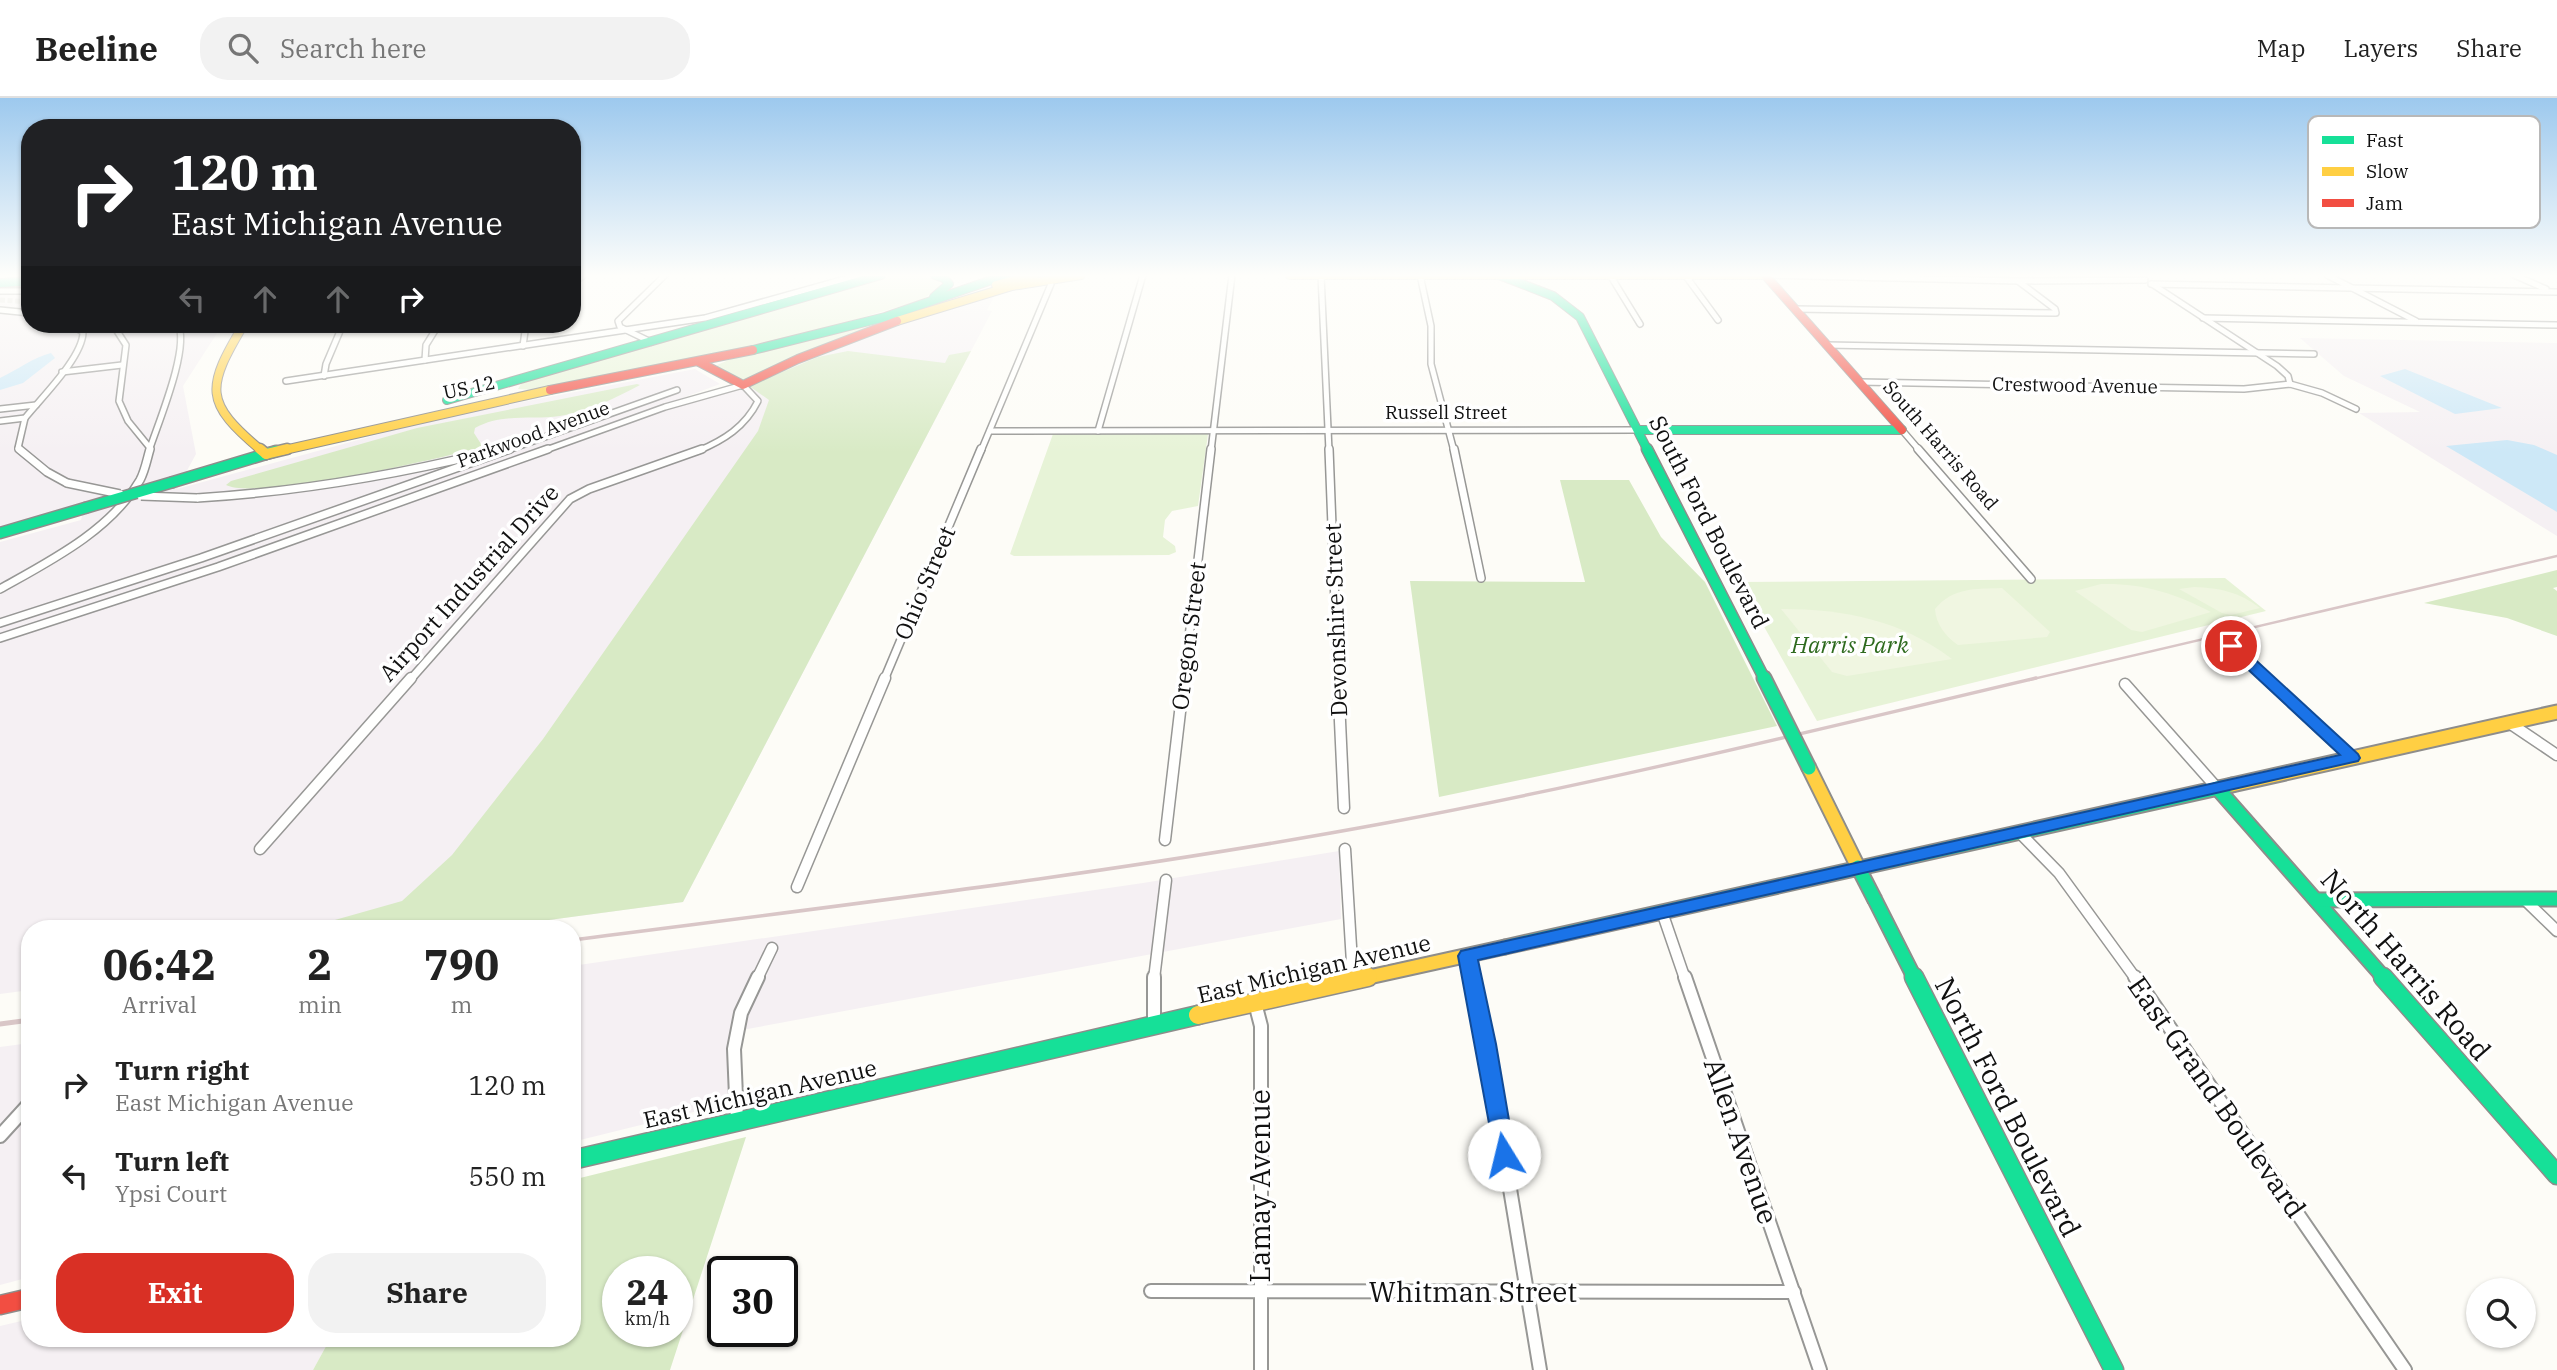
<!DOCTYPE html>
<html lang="en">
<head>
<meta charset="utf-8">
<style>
	:root { --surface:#fff; --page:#f2f2f2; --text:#222; --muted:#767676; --line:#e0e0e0; --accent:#d93025 }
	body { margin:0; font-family:"IBM Plex Serif",serif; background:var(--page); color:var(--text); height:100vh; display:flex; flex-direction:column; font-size:26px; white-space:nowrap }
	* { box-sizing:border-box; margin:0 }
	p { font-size:23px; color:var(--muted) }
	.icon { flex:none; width:38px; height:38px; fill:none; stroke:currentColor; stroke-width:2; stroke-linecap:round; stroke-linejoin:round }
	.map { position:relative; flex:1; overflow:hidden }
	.panel { position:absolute; left:21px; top:822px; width:560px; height:427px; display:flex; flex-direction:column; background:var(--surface); border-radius:28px; box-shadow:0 2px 5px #0004 }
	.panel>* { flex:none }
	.hud { position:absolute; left:21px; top:21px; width:560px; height:214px; border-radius:28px; box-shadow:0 2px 5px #0004; background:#202124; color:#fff; overflow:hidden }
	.tools { position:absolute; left:2466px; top:1180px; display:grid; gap:14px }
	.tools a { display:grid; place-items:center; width:70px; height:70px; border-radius:50%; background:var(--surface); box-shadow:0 2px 5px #0004; font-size:35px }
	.speed { position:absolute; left:602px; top:1158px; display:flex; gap:14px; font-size:35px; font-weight:700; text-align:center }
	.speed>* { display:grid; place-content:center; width:91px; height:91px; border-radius:50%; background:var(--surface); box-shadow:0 2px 5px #0004; line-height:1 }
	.speed small { font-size:18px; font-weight:400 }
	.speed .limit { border:4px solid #111; border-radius:10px; background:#fff; color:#111 }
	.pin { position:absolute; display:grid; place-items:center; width:60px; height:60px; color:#fff; margin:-30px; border:4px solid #fff; border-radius:50%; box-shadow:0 2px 7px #0007 }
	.me { position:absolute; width:77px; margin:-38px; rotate:351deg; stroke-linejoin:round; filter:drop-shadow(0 0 5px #0008) }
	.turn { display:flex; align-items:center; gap:24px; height:147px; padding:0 35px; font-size:32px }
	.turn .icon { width:91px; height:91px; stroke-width:2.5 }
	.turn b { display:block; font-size:49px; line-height:60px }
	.lanes { display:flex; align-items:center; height:66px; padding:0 35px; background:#0003; justify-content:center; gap:35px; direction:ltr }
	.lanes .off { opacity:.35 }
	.eta { display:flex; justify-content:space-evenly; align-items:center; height:119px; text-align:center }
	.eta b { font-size:42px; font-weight:700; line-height:49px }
	.primary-button { display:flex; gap:14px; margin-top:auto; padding:14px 35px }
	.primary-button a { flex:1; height:80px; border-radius:28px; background:var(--accent); color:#fff; font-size:28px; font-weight:700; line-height:80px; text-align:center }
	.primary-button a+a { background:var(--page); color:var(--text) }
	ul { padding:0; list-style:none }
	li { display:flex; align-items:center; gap:21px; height:91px; padding:0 35px }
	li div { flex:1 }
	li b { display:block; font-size:26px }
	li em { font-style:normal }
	header { display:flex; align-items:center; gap:42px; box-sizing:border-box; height:98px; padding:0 35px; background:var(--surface); border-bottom:2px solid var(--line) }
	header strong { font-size:33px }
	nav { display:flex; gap:38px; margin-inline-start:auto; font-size:24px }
	.search { width:490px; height:63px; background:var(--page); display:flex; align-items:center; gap:18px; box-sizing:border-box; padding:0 24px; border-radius:28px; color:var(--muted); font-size:26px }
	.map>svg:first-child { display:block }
	.industrial { fill:#f5f0f3 }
	.green { fill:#e7f3d7 }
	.forest { fill:#d8eac5; fill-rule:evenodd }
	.pitch { fill:#f0f6e1 }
	.water { fill:#cde8f7 }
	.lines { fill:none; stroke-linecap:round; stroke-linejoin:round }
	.street-tunnel { stroke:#dad9d4; stroke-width:5; stroke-dasharray:5 2.5; stroke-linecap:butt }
	.street-far3-casing { stroke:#979795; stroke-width:8 }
	.street-far2-casing { stroke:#979795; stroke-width:10 }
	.street-far1-casing { stroke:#979795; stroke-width:13 }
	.street-casing { stroke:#979795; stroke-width:16 }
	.fast-far3-casing { stroke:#8e8d8b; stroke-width:10 }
	.fast-far2-casing { stroke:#8e8d8b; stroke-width:13 }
	.fast-far1-casing { stroke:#8e8d8b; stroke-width:17 }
	.fast-casing { stroke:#8e8d8b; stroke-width:21 }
	.slow-far3-casing { stroke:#8e8d8b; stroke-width:10 }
	.slow-far2-casing { stroke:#8e8d8b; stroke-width:13 }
	.slow-far1-casing { stroke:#8e8d8b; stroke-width:17 }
	.slow-casing { stroke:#8e8d8b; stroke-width:21 }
	.jam-far1-casing { stroke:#8e8d8b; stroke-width:10 }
	.jam-casing { stroke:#8e8d8b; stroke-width:21 }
	.street-far3 { stroke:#fffffe; stroke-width:5 }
	.street-far2 { stroke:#fffffe; stroke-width:7 }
	.street-far1 { stroke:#fffffe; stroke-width:10 }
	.street { stroke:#fffffe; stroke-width:12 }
	.fast-far3 { stroke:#16e098; stroke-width:8 }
	.fast-far2 { stroke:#16e098; stroke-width:10 }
	.fast-far1 { stroke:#16e098; stroke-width:13 }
	.fast { stroke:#16e098; stroke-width:18 }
	.slow-far3 { stroke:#ffcf43; stroke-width:8 }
	.slow-far2 { stroke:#ffcf43; stroke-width:10 }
	.slow-far1 { stroke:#ffcf43; stroke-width:13 }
	.slow { stroke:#ffcf43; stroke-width:18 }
	.jam-far1 { stroke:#f24e42; stroke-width:8 }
	.jam { stroke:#f24e42; stroke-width:18 }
	.rail-far2 { stroke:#d9c6c7; stroke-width:2.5 }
	.rail-far1 { stroke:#d9c6c7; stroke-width:3.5 }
	.rail { stroke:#d9c6c7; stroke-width:5 }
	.street-bridge-casing { stroke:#979795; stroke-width:10; stroke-linecap:butt }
	.fast-bridge-far1-casing { stroke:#8e8d8b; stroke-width:13; stroke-linecap:butt }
	.fast-bridge-casing { stroke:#8e8d8b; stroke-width:17; stroke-linecap:butt }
	.street-bridge { stroke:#fffffe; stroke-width:7 }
	.fast-bridge-far1 { stroke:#16e098; stroke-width:10 }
	.fast-bridge { stroke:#16e098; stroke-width:13 }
	.route { fill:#1a73e8; stroke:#114b97; stroke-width:2 }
	.labels { text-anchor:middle; stroke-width:7; stroke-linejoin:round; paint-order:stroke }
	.far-street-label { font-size:19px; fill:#111; stroke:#fff }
	.street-label { font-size:23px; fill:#111; stroke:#fff }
	.park-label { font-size:23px; font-style:italic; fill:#2f6b1f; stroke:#fff }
	.near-street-label { font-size:28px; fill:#111; stroke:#fff }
	.key { fill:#fff; stroke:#b8b8b8; stroke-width:2 }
	.key-label { font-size:19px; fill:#111 }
</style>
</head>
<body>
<header>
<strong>Beeline</strong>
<div class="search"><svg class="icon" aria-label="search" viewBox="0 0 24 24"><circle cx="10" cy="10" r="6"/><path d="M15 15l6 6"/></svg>Search here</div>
<nav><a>Map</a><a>Layers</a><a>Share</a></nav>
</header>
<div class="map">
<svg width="2557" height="1272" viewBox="0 0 2557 1272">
	<rect width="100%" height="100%" fill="#fdfcf7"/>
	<g class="industrial">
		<path d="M30 186V226H223L183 288 196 356 177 391 439 320 695 271 720 286 481 375 672 309 725 295 929 215 995 197 987 212 992 213 683 804 482 831H30V892L0 896V444L81 422 85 406 0 430V189Z"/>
		<path d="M2300 240 2557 245V438L2359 315 2420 314 2344 278Z"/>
		<path d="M1339 753 1341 821 731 934 734 1004 572 1044V868L1143 785Z"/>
		<path d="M30 945V1179L0 1187V949Z"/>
		<path d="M30 1221V1241H330L313 1272H0V1228Z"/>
	</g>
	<g class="green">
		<path d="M892 177H920L939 183 941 188 922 202 782 243 532 292 518 291 521 286 535 281Z"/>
		<path d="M988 190 995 192 929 211 805 255 750 281 741 283 718 272 717 267 731 261 861 229Z"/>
		<path d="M1053 336H1208L1198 408 1172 413 1165 422 1163 439 1175 448 1176 454 1169 457 1014 458 1010 456Z"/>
		<path d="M2225 480 2266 513 1817 623 1739 484Z"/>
	</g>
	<g class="forest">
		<path d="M848 253 945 265 949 257 971 253 683 804 482 831H303L402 803 452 757 543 641 758 333 769 302 749 288 818 259Z"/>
		<path d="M637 286 640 287C615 300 588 314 560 318 531 322 502 315 475 330L474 335 483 349C442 360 257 403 226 387L231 383 417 330Z"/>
		<path d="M1560 382H1629L1661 439 1705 484 1777 628 1439 699 1410 483 1585 484Z"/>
		<path d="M2557 472V489L2553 490 2557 493V538L2507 520 2424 505Z"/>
		<path d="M746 1039 670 1272H313L330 1241H572V1082ZM618 1174H677V1234H618Z"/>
	</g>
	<g class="pitch">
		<path d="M2101 486C2141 485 2175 495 2211 514L2142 534 2131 532 2075 493Z"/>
		<path d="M2194 489C2220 490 2239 494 2260 510L2231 517 2222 515 2179 491Z"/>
		<path d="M2002 490 2050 534 2047 539 1958 547C1945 538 1936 526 1935 511 1953 489 1976 491 2002 490Z"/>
		<path d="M1781 511C1844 511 1901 522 1952 561L1847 578 1832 574Z"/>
	</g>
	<g class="water">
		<path d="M51 255 55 260 23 285 0 292V280C17 272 34 259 51 255Z"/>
		<path d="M2405 271 2502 310 2455 316 2380 278Z"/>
		<path d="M2507 342 2534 347 2557 357V414L2446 348Z"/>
	</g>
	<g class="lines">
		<g class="street-tunnel">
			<path d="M0 202 30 204"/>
			<path d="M107 226 117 233"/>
		</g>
		<defs>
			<g id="street-far3">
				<path d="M1321 177 1329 353"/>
				<path d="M1420 177 1431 228V266L1454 353"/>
				<path d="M1610 177 1640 226"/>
				<path d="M1685 177 1718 222"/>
				<path d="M1765 177 2018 183 2145 182"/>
				<path d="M2327 177 2416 223"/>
				<path d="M2514 177 2546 191"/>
				<path d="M572 186 584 177"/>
				<path d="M2151 186 2557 194"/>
				<path d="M2152 186 2277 268 2288 278 2290 286"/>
				<path d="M0 193H30"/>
				<path d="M1796 211 2056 215 2055 211 2018 183"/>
				<path d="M0 212 30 215"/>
				<path d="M2203 220 2557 227"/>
				<path d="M117 233 126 247 119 303 128 323 150 350"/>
				<path d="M651 244 620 229 618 223 665 177"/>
				<path d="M1827 247 2314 256"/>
				<path d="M523 248 526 226"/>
				<path d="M425 262 426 247 439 226"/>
				<path d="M62 274 122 267"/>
				<path d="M324 278 326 266 343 226"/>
				<path d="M286 283 705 220 859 177"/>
				<path d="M1860 284 2244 291 2290 286 2322 295 2356 311"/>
				<path d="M0 311 36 307"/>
				<path d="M0 323 25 320C41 300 83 259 83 234L69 226"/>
				<path d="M1902 332 1920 353"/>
				<path d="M990 333 1639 332"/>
				<path d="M1098 333 1143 177"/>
				<path d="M21 353 18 350 25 320"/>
				<path d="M149 353C158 325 190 250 178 226"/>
				<path d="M505 353 677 292"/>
				<path d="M543 353 665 309 743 287 758 303C745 329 724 342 698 353"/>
				<path d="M981 353 1051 186 1047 181"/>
				<path d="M1211 353 1232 177"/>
			</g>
			<g id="street-far2">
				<path d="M19 351 47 374 67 385"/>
				<path d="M1329 351 1338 582"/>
				<path d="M1454 351 1481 480"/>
				<path d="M1918 351 2031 481"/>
				<path d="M197 400C295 394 390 378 485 355"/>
				<path d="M0 491C50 463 110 433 140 382 145 373 147 361 150 351"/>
				<path d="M0 525 201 460 510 351"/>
				<path d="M0 540 218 469 548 351"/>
				<path d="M2231 548 2267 582"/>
				<path d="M410 582 570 401 589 391 702 351"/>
				<path d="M884 582 981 351"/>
				<path d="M1184 582 1211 351"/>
			</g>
			<g id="street-far1">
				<path d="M1338 580 1344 710"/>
				<path d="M2266 580 2352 660"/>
				<path d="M2125 586 2217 690"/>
				<path d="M2508 624 2557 657"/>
				<path d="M2019 734 2059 775 2136 881"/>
				<path d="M1165 742 1184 580"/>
				<path d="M260 751 411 580"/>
				<path d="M1345 751 1353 881"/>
				<path d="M797 789 885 580"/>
				<path d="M2524 801 2557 833"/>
				<path d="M1662 814 1685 881"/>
				<path d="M1468 858 1473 881"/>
				<path d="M757 881 772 850"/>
				<path d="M1154 881 1166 782"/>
			</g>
			<g id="street">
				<path d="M1154 879V928"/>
				<path d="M1353 879V883"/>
				<path d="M1472 879 1486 946 1540 1272"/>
				<path d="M1685 879 1820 1272"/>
				<path d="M2135 879 2405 1272"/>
				<path d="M1255 905 1261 928V1272"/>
				<path d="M737 1022 734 951 741 915 758 879"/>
				<path d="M0 1038 30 1005"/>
				<path d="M1151 1193 1794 1194"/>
			</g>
			<g id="fast-far3">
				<path d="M1499 177 1553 198 1580 219 1648 353"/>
				<path d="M0 185 30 183"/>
				<path d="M934 199 949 186 944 180 935 177"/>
				<path d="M753 252 885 219 1006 177"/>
				<path d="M447 302 881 177"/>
				<path d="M1639 332H1902"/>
			</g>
			<g id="fast-far2">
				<path d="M1647 351 1765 582"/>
				<path d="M173 384 276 353"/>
				<path d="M0 435 85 410"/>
			</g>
			<g id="fast-far1">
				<path d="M1764 580 1777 606"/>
				<path d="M2217 690 2385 881"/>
				<path d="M1875 802 1915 881"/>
				<path d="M2316 802 2557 801"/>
				<path d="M1505 849 2232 687"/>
			</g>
			<g id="fast">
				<path d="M1914 879 2114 1272"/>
				<path d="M2383 879 2557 1077"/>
				<path d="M572 1062 1198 917"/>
			</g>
			<g id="slow-far3">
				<path d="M1290 177H1765"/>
				<path d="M996 187 1034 177"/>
				<path d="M897 223 1012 188 1081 177"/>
				<path d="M244 226C206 290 203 304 262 353"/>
				<path d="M280 353 550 292"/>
			</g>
			<g id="slow-far2">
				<path d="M260 351 266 356"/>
				<path d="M266 356 287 351"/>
			</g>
			<g id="slow-far1">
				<path d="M1809 670 1858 769"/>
				<path d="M2232 687 2557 614"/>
				<path d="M1360 881 1505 849"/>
			</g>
			<path id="slow" d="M1198 917 1368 879"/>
			<g id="jam-far1">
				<path d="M1765 177 1902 332"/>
				<path d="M699 264 743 287 798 261 897 223"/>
				<path d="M550 292 753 252"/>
			</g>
			<path id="jam" d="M0 1207 30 1200"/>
		</defs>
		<use href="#street-far3" class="street-far3-casing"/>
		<use href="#street-far2" class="street-far2-casing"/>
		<use href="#street-far1" class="street-far1-casing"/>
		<use href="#street" class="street-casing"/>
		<use href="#fast-far3" class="fast-far3-casing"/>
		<use href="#fast-far2" class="fast-far2-casing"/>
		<use href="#fast-far1" class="fast-far1-casing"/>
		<use href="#fast" class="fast-casing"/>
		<use href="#slow-far3" class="slow-far3-casing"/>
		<use href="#slow-far2" class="slow-far2-casing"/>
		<use href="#slow-far1" class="slow-far1-casing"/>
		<use href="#slow" class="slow-casing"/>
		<use href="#jam-far1" class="jam-far1-casing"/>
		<use href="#jam" class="jam-casing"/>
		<use href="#street-far3" class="street-far3"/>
		<use href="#street-far2" class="street-far2"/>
		<use href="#street-far1" class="street-far1"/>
		<use href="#street" class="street"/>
		<use href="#fast-far3" class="fast-far3"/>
		<use href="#fast-far2" class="fast-far2"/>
		<use href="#fast-far1" class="fast-far1"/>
		<use href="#fast" class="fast"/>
		<use href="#slow-far3" class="slow-far3"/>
		<use href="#slow-far2" class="slow-far2"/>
		<use href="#slow-far1" class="slow-far1"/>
		<use href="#slow" class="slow"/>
		<use href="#jam-far1" class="jam-far1"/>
		<use href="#jam" class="jam"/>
		<path class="rail-far2" d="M2029 582 2557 458"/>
		<path class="rail-far1" d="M572 842C844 807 1117 775 1386 725 1605 684 1820 631 2036 580"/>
		<path class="rail" d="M0 926 30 922"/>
		<defs>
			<g id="street-bridge">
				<path d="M67 385 120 396"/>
				<path d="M141 398 197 400"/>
			</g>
			<path id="fast-bridge-far1" d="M85 410 173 384"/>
			<g id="fast-bridge">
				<path d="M1777 606 1809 670"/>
				<path d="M1858 769 1875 802"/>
			</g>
		</defs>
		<use href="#street-bridge" class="street-bridge-casing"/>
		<use href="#fast-bridge-far1" class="fast-bridge-far1-casing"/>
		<use href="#fast-bridge" class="fast-bridge-casing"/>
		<use href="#street-bridge" class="street-bridge"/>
		<use href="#fast-bridge-far1" class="fast-bridge-far1"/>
		<use href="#fast-bridge" class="fast-bridge"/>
	</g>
	<linearGradient id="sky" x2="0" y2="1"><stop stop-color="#9dc9ee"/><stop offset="0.5" stop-color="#fefefb"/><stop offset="1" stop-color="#fefefb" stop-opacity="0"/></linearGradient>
	<rect width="2557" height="355" fill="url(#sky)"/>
	<path class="route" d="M2231 543 2236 544 2358 656 2360 660 2358 663 1478 862 1496 946 1515 1057 1512 1063 1504 1066 1496 1063 1458 858 1461 853 2340 657 2226 551 2224 548Z"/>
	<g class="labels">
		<g class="far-street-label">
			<text transform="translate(2075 287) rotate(1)" y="7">Crestwood Avenue</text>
			<text transform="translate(469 289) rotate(-12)" y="7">US 12</text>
			<text x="1446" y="321">Russell Street</text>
			<text transform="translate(533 336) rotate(-20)" y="7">Parkwood Avenue</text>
			<text transform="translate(1941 347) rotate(49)" y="7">South Harris Road</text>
		</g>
		<g class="street-label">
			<text transform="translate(1709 424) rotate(63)" y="8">South Ford Boulevard</text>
			<text transform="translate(469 485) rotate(-48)" y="8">Airport Industrial Drive</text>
			<text transform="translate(925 485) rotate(-67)" y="8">Ohio Street</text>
			<text transform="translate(1336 522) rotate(-92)" y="8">Devonshire Street</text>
			<text transform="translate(1189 538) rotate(-83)" y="8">Oregon Street</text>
			<text transform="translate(1314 871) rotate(-13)" y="8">East Michigan Avenue</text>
			<text transform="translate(760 996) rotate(-13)" y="8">East Michigan Avenue</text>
		</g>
		<g class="park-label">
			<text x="1850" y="555">Harris Park</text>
		</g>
		<g class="near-street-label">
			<text transform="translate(2406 867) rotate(49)" y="10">North Harris Road</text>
			<text transform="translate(2217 999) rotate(55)" y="10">East Grand Boulevard</text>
			<text transform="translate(2008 1009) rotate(63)" y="10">North Ford Boulevard</text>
			<text transform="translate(1741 1043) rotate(71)" y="10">Allen Avenue</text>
			<text transform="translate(1260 1088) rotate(-90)" y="10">Lamay Avenue</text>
			<text x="1473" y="1204">Whitman Street</text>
		</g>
	</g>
	<rect x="2308" y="18" width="232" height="112" rx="10" class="key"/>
	<rect x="2322" y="38" width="32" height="8" fill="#16e098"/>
	<rect x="2322" y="69" width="32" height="9" fill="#ffcf43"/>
	<rect x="2322" y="101" width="32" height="8" fill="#f24e42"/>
	<g class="key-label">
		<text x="2366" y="49">Fast</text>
		<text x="2366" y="80">Slow</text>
		<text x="2366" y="112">Jam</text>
	</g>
</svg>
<div class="tools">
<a><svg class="icon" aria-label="search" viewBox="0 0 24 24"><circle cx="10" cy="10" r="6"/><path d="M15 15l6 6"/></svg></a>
</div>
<div class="speed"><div>24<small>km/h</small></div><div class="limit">30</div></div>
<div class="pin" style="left:2231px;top:548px;background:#d93025"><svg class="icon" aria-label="arrive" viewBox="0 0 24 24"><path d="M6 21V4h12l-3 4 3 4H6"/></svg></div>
<svg class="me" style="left:1504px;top:1057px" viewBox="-20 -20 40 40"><circle r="19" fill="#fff"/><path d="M0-13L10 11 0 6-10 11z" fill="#1a73e8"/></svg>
<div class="hud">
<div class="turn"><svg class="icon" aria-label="right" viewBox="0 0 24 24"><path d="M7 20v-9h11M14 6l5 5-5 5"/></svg><div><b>120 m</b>East Michigan Avenue</div></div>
<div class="lanes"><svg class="icon off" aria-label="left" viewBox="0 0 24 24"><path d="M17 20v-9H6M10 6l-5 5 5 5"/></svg><svg class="icon off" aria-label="ahead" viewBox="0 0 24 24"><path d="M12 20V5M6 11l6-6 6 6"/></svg><svg class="icon off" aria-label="ahead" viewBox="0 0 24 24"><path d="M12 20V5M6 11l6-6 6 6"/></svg><svg class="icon" aria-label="right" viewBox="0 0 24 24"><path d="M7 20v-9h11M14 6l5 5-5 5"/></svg></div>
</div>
<section class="panel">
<div class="eta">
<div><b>06:42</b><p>Arrival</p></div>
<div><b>2</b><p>min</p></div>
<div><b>790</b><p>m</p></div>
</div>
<ul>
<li><svg class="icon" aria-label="right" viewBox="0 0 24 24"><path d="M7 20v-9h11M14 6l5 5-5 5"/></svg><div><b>Turn right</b><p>East Michigan Avenue</p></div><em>120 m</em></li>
<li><svg class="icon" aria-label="left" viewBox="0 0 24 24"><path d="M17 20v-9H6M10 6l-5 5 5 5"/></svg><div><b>Turn left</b><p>Ypsi Court</p></div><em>550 m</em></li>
</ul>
<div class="primary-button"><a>Exit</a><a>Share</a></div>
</section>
</div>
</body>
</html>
